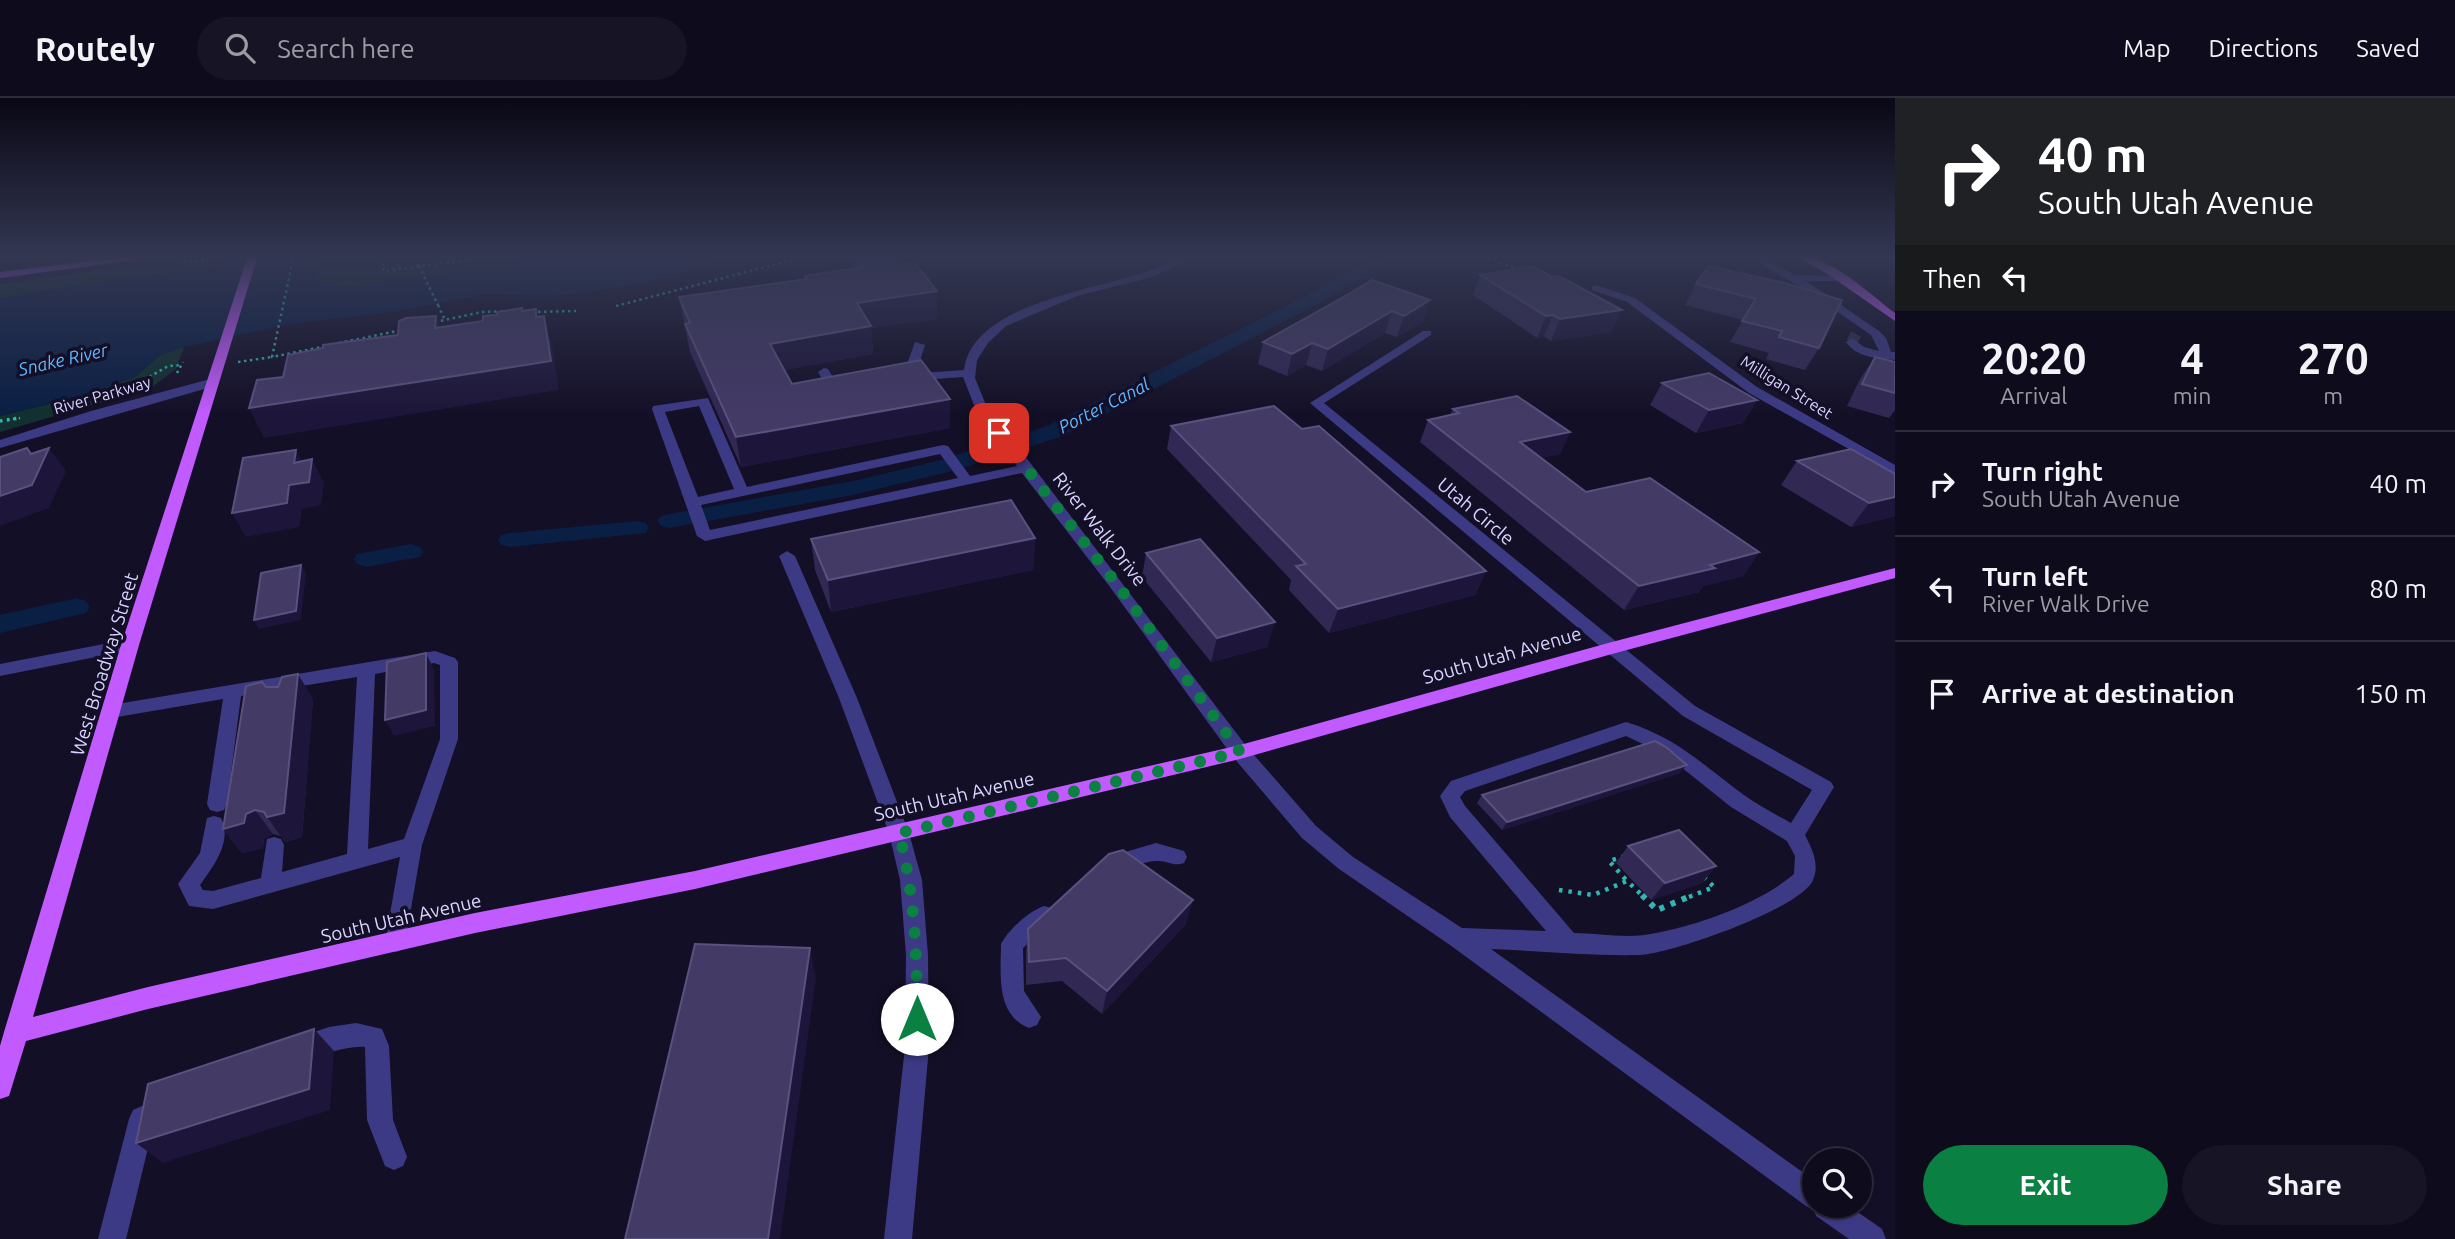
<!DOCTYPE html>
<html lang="en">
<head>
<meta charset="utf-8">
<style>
	:root { --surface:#0e0b1c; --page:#171425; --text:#f1f3f6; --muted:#9b9ba3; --line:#2e2b3b; --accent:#0b8043 }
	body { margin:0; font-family:Ubuntu,sans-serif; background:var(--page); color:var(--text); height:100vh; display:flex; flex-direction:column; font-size:26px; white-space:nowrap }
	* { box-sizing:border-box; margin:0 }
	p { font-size:23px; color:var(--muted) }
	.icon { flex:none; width:38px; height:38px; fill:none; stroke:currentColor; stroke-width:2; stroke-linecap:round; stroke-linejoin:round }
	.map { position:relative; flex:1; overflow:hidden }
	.drawer { display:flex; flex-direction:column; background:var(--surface); width:560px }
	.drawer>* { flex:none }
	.banner { background:#202124; color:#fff; overflow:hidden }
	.fabs { position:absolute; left:1802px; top:1050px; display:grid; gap:14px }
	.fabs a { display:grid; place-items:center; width:70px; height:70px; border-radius:50%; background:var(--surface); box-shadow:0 2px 5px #0004,0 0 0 2px var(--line); font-size:35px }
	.pin { position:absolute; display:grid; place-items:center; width:60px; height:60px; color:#fff; margin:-30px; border-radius:14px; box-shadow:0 4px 10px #0006 }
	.me { position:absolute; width:77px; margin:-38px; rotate:0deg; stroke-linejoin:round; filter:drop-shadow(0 0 5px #0008) }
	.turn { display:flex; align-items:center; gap:24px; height:147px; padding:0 28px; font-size:32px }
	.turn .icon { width:91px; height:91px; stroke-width:2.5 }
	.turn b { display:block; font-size:49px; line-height:60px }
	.then { display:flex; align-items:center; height:66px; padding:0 28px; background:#0003; gap:14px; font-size:26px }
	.eta { display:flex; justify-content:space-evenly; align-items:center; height:119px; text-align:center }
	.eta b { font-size:42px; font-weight:700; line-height:49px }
	.button { display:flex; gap:14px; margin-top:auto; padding:14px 28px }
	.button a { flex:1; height:80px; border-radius:42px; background:var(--accent); color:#fff; font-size:28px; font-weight:700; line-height:80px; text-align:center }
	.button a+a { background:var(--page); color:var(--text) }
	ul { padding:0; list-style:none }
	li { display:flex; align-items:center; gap:21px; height:105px; padding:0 28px; border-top:2px solid var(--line) }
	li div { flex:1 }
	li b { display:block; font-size:26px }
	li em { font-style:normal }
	header { display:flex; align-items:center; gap:42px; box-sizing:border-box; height:98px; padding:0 35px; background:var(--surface); border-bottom:2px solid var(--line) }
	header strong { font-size:33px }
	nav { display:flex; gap:38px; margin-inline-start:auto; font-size:24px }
	.search { width:490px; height:63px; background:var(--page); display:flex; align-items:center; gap:18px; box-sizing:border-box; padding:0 24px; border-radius:38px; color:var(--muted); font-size:26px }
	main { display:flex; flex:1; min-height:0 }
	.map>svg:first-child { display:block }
	.green { fill:#12302f }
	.water { fill:#0a1f44 }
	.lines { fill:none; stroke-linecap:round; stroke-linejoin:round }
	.canal { fill:#0a1f44; fill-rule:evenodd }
	.minor-tunnel { stroke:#312d47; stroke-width:11; stroke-dasharray:11 6; stroke-linecap:butt }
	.path-far3 { stroke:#2fb8b0; stroke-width:2.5; stroke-dasharray:2.5 3.5; stroke-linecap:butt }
	.path-far2 { stroke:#2fb8b0; stroke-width:3.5; stroke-dasharray:2.5 4.5; stroke-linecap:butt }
	.path-far1 { stroke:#2fb8b0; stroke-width:4.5; stroke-dasharray:3.5 6; stroke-linecap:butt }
	.path { stroke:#2fb8b0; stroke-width:6; stroke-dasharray:5 7; stroke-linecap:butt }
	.minor { fill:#3d3a85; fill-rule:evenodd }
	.major { fill:#c25bff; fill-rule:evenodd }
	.path-bridge { stroke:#2fb8b0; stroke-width:2.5; stroke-dasharray:2.5 3.5; stroke-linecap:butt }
	.wall { fill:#312854 }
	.shaded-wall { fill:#1d163a }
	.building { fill:#433a66; stroke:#5a527e; stroke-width:2 }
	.route { stroke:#0b8043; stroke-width:12; stroke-dasharray:0 21.6 }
	.labels { text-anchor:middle; stroke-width:7; stroke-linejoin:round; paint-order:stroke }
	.far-street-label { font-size:16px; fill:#d9d4ff; stroke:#130f26 }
	.far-water-label { font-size:18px; font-style:italic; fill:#62b6ff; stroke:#130f26 }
	.street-label { font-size:19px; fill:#d9d4ff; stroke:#130f26 }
</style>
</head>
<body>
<header>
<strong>Routely</strong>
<div class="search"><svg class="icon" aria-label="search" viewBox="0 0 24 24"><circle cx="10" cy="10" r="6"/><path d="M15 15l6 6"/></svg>Search here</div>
<nav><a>Map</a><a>Directions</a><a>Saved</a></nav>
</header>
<main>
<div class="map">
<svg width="1895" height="1141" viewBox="0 0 1895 1141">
	<rect width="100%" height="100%" fill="#130f26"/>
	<g class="green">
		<path d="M339 157H570L571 159 347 189 317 184 316 167Z"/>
		<path d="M193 159 213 168 0 200V186Z"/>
		<path d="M184 249 176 271 151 290 0 334V318L81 298 135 279 160 257Z"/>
	</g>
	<path class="water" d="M240 157H339L316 167 317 183 347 189 574 157H746L648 184 557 198 485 196 393 214 289 226 184 249 160 257 135 279 81 298 0 318V200L213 168Z"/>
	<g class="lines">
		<g class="canal">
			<path d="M1380 157H1401L1312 209 1063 338 956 372 853 397 669 430 661 428 657 423 661 418 669 416 853 383 941 362 1047 328 1300 201Z"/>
			<path d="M637 423 646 425 649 430 646 435 510 449 501 447 498 442 501 437 510 435Z"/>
			<path d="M411 446 420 449 423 454 420 459 366 469 357 466 354 461 357 456Z"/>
			<path d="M77 500 86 503 90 509 86 515 0 535V517Z"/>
		</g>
		<path class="minor-tunnel" d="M1852 244 1856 236"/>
		<g class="path-far3">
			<path d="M294 157 272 259 327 248"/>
			<path d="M393 157 382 167 384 173 507 157"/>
			<path d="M409 157 419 168"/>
			<path d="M1477 157 1522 172"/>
			<path d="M811 158 855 157"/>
			<path d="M183 164 213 162"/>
			<path d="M438 207 445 222"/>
			<path d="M616 208 811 157"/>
			<path d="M532 214 576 213"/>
			<path d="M435 224 482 214 512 213"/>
			<path d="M339 245 402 232"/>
			<path d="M238 264 272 259"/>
			<path d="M177 275 183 264"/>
			<path d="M139 285 168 268 182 267"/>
			<path d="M7 322 20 320"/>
		</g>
		<path class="path-far2" d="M0 323 19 320"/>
		<g class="path-far1">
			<path d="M1625 758 1609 763 1627 783"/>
			<path d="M1559 792 1593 797 1627 783 1644 799"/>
			<path d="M1689 799 1714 789 1702 777"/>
		</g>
		<path class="path" d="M1642 797 1657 812 1693 797"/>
		<g class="minor">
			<path d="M1185 157H1200L1152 179 1077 198 1006 228 988 245 977 262 975 280 986 307 1247 649 1316 728 1353 759 1462 830 1546 833 1450 719 1440 698 1451 683 1626 624C1676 639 1703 667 1744 697 1759 708 1775 716 1791 725L1812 692 1683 618 1310 305 1423 233H1431V237L1324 305 1695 608 1831 684 1834 689 1805 737C1812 751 1820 766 1813 782 1802 810 1671 856 1640 857 1591 858 1540 853 1491 851L1815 1083V1108H1849L1882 1131 1886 1141H1849L1816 1118 1814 1112 1806 1108 1450 847 1339 771 1302 740 1233 659 1110 489 1022 375 705 443 697 438 652 311 653 308 708 300 747 389 943 347 948 348 970 378 1017 368 974 307 963 279 906 283 904 280 909 276 907 266 915 244 925 247 919 266 921 275 964 272C972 206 1095 192 1145 174 1159 170 1172 163 1185 157ZM699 308 734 391 698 399 665 314ZM940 356 958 380 710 432 701 407ZM1626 638 1666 657 1731 709 1787 743 1795 758 1794 776C1758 807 1691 830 1644 837 1622 840 1596 835 1574 835L1465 708 1460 699 1465 693Z"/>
			<path d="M1751 157H1760L1795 177 1844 178V182L1840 183H1806L1879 233 1886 240 1891 254H1895V262C1877 260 1857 260 1846 244L1852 240 1864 249 1879 253 1871 237 1806 192 1751 161Z"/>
			<path d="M1596 187 1635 200 1757 289 1895 367V377L1749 295 1627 204 1592 192V188Z"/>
			<path d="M824 270 828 271 839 289H845V295L831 296 818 274Z"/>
			<path d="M214 280 218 281V287L0 350V342L91 313Z"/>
			<path d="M787 453 795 458 857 600 909 735 922 782 928 857 929 949 912 1141H884L905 949 906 857 900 782 889 735 839 600 779 458Z"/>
			<path d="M130 541 139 547 136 551 0 578V566Z"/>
			<path d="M435 553 455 560 458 564V641L422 747 404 851 396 854 388 851 385 844 400 759 213 811 189 808 178 786 200 755 207 720 214 718 221 720C233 743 213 769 200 787L203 792 213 793 261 780 267 741 274 739 281 741 284 747 282 774 347 756 357 579 241 598 227 706 224 712 217 714 210 712 207 706 223 601 111 620 105 618 102 613 105 608ZM434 565 440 567V641L404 741 368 751 375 576Z"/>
			<path d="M1156 745 1184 753 1187 759 1184 765C1173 769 1167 762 1156 763 1138 763 1122 778 1105 772L1102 766 1105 760Z"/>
			<path d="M1044 808 1052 810 1055 817 1052 824 1023 850 1024 893 1041 919 1037 927 1029 930C995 917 1001 875 1001 846 1008 832 1029 813 1044 808Z"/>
			<path d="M356 925 382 931 389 948 393 1022 407 1059 403 1068 394 1072 385 1068 367 1022 365 949C343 947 311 964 294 957L291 949 294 941 329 929Z"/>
			<path d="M142 1008 151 1012 155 1021 126 1141H98L129 1021 133 1012Z"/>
		</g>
		<g class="major">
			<path d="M138 157H173L0 180V174Z"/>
			<path d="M248 157H258L139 547 33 919 148 889 475 815 695 773 1240 647 1612 544 1895 470V480L1612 556 1240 661 695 791 475 835 148 911 26 943 9 998 0 1001V948L4 934 121 547Z"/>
			<path d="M1794 157C1830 157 1867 194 1895 215V223L1829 177Z"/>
		</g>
		<path class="path-bridge" d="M419 168 438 207"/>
	</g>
	<g class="wall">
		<path d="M853 157H891L899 167 937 193V221L871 230 873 256 784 272 792 286 950 301V330L741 369 690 254 679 199 806 181 805 178 853 171Z"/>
		<path d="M1480 177 1612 234 1551 243 1544 238 1537 240 1473 197Z"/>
		<path d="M1785 185 1819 250 1805 272 1766 261 1769 255 1730 244 1743 222 1685 207 1696 186Z"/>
		<path d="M1430 202 1423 223 1397 239 1385 235 1322 273 1306 267 1287 278 1258 266 1263 244Z"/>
		<path d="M1875 259 1895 264V312L1889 320 1847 308 1860 281Z"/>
		<path d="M1662 285 1757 302 1743 325 1696 335 1650 307Z"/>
		<path d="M1453 311 1570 334 1560 356 1541 360 1586 394 1759 454 1743 478 1703 488 1699 494 1624 512 1420 344 1428 322 1450 317Z"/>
		<path d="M1171 328 1302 331 1486 473 1475 497 1329 535 1289 492 1291 482 1167 351Z"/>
		<path d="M1797 363 1895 376V418L1851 429 1781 387Z"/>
		<path d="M1035 440 1033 472 831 514 815 472 811 441Z"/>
		<path d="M1146 455 1268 549 1211 564 1142 479Z"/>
		<path d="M266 589 313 601 302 739 285 744 281 738 273 736 264 741 263 750 242 755 223 731Z"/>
		<path d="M1680 675 1502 732 1477 705 1482 697Z"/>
		<path d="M1628 748 1716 768 1702 785 1651 802 1616 765Z"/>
		<path d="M1186 826 1102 916 1062 883 1026 887V855L1028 831Z"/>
	</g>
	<g class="shaded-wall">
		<path d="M937 193V221L871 230 873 256 774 274 770 246 857 205Z"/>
		<path d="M1430 202 1423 223 1397 239 1404 218Z"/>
		<path d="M1622 212 1612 234 1551 243 1560 221Z"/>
		<path d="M1392 213 1385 235 1322 273 1328 251Z"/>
		<path d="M1553 217 1544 238 1537 240 1546 218Z"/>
		<path d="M436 218 446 246 435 230Z"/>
		<path d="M544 218 552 246 559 292 264 340 249 310Z"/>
		<path d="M1312 245 1306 267 1287 278 1292 256Z"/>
		<path d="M950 301V330L741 369 736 339Z"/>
		<path d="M1757 302 1743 325 1696 335 1709 312Z"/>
		<path d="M1570 334 1560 356 1510 367 1520 344Z"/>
		<path d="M49 350 66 373 49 410 0 428V398Z"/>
		<path d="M296 352 308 375 312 361 324 385 321 407 302 411 299 429 246 439 232 415 289 387Z"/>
		<path d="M1895 399V418L1851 429 1869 405Z"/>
		<path d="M1035 440 1033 472 831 514 828 482Z"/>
		<path d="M1759 454 1743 478 1703 488 1699 494 1624 512 1639 488 1710 467Z"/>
		<path d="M301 467 306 475 301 522 259 531 254 522Z"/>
		<path d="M1486 473 1475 497 1329 535 1338 511Z"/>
		<path d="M1275 524 1268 549 1211 564 1217 540Z"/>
		<path d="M426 555 434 572 435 628 394 638 385 622Z"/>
		<path d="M298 576 313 601 302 739 285 744 267 719Z"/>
		<path d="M1687 667 1680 675 1502 732 1507 724Z"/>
		<path d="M255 712 273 736 264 741 263 750 242 755 223 731 246 716Z"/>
		<path d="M1716 768 1702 785 1651 802 1665 785Z"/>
		<path d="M1193 802 1186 826 1102 916 1107 893Z"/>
		<path d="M810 850 816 880 780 1141H768Z"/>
		<path d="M314 931 334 953 330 1012 163 1065 136 1045Z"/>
	</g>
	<g class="building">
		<path d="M854 157H891L899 167 915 165 937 193 857 205 871 228 770 246 792 286 921 262 950 301 736 339 685 226 690 225 679 199 807 181 805 178 863 169Z"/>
		<path d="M1533 168 1552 179 1559 178 1622 212 1560 221 1553 217 1546 218 1480 177Z"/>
		<path d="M1708 168 1785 185 1842 202 1819 250 1779 239 1782 233 1742 223 1756 201 1696 186Z"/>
		<path d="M1372 182 1430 202 1404 218 1392 213 1328 251 1312 245 1292 256 1263 244 1347 197Z"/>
		<path d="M522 210V213L536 211V219L544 218 551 263 249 310 257 282 283 279 288 257 323 250V247L398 237 399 223 406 220 436 218 435 230 483 223V218L497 217V214Z"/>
		<path d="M1875 259 1895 264V295L1862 286Z"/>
		<path d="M1709 275 1757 302 1709 312 1662 285Z"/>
		<path d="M1517 298 1570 334 1520 344 1586 394 1650 380 1759 454 1710 467 1715 470 1639 488 1428 322 1459 315 1453 311Z"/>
		<path d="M1274 308 1302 331 1319 328 1486 473 1338 511 1296 468 1306 466 1171 328Z"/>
		<path d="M27 350 31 356 49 350 32 387 0 398V359Z"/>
		<path d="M1851 351 1895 376V399L1869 405 1797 363Z"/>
		<path d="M296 352 294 365 312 361 309 384 289 387 287 405 232 415 243 360Z"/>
		<path d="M1011 402 1035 440 828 482 811 441Z"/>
		<path d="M1200 441 1275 524 1217 540 1146 455Z"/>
		<path d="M301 467 296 513 254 522 261 475Z"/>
		<path d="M426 555V612L385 622 387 564Z"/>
		<path d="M298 576 284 715 267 719 264 714 255 712 246 716 244 725 223 731 246 588 262 584 266 589H278L282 579Z"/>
		<path d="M1655 643 1666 649 1687 667 1507 724 1482 697Z"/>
		<path d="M1679 732 1716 768 1665 785 1628 748Z"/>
		<path d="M1123 752 1193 802 1107 893 1066 860 1029 864 1028 831 1109 756Z"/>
		<path d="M695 846 810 850 768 1141H625Z"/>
		<path d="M314 931 309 991 136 1045 148 986Z"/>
	</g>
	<linearGradient id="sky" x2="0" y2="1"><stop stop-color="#0a0815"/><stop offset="0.5" stop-color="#333752"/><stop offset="1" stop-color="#333752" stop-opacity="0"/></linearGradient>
	<rect width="1895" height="317" fill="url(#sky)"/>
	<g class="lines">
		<path class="route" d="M917 921C917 858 915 797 899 735L1240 654 1116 485 999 335"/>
	</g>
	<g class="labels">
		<g class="far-street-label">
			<text transform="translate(1787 289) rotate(32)" y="6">Milligan Street</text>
			<text transform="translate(102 297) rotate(-16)" y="6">River Parkway</text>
		</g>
		<g class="far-water-label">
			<text transform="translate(63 262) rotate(-13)" y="6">Snake River</text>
			<text transform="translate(1104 308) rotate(-27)" y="6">Porter Canal</text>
		</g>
		<g class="street-label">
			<text transform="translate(1476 413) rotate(40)" y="7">Utah Circle</text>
			<text transform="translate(1100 431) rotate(52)" y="7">River Walk Drive</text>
			<text transform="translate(1502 557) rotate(-16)" y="7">South Utah Avenue</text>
			<text transform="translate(104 566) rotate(-73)" y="7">West Broadway Street</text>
			<text transform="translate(954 698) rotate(-13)" y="7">South Utah Avenue</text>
			<text transform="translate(401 820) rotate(-13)" y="7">South Utah Avenue</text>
		</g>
	</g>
</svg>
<div class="fabs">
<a><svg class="icon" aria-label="search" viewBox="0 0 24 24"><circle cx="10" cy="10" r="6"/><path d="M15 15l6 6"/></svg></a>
</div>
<div class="pin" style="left:999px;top:335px;background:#d93025"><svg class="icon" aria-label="arrive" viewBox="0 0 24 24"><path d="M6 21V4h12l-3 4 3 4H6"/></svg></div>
<svg class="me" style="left:917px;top:921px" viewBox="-20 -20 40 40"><circle r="19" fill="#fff"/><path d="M0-13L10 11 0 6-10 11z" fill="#0b8043"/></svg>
</div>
<section class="drawer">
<div class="banner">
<div class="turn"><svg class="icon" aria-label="right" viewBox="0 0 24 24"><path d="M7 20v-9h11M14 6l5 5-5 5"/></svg><div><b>40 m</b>South Utah Avenue</div></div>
<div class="then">Then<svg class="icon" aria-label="left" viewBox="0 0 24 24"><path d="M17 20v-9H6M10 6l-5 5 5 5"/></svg></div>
</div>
<div class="eta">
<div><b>20:20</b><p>Arrival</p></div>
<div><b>4</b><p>min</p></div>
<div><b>270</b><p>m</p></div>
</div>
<ul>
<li><svg class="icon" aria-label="right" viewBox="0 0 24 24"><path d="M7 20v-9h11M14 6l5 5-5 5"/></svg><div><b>Turn right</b><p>South Utah Avenue</p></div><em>40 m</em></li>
<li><svg class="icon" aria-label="left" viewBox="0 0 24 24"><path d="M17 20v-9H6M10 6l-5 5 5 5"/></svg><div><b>Turn left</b><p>River Walk Drive</p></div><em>80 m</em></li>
<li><svg class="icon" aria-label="arrive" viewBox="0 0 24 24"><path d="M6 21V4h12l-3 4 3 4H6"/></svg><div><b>Arrive at destination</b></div><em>150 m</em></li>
</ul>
<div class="button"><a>Exit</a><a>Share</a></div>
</section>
</main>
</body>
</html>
